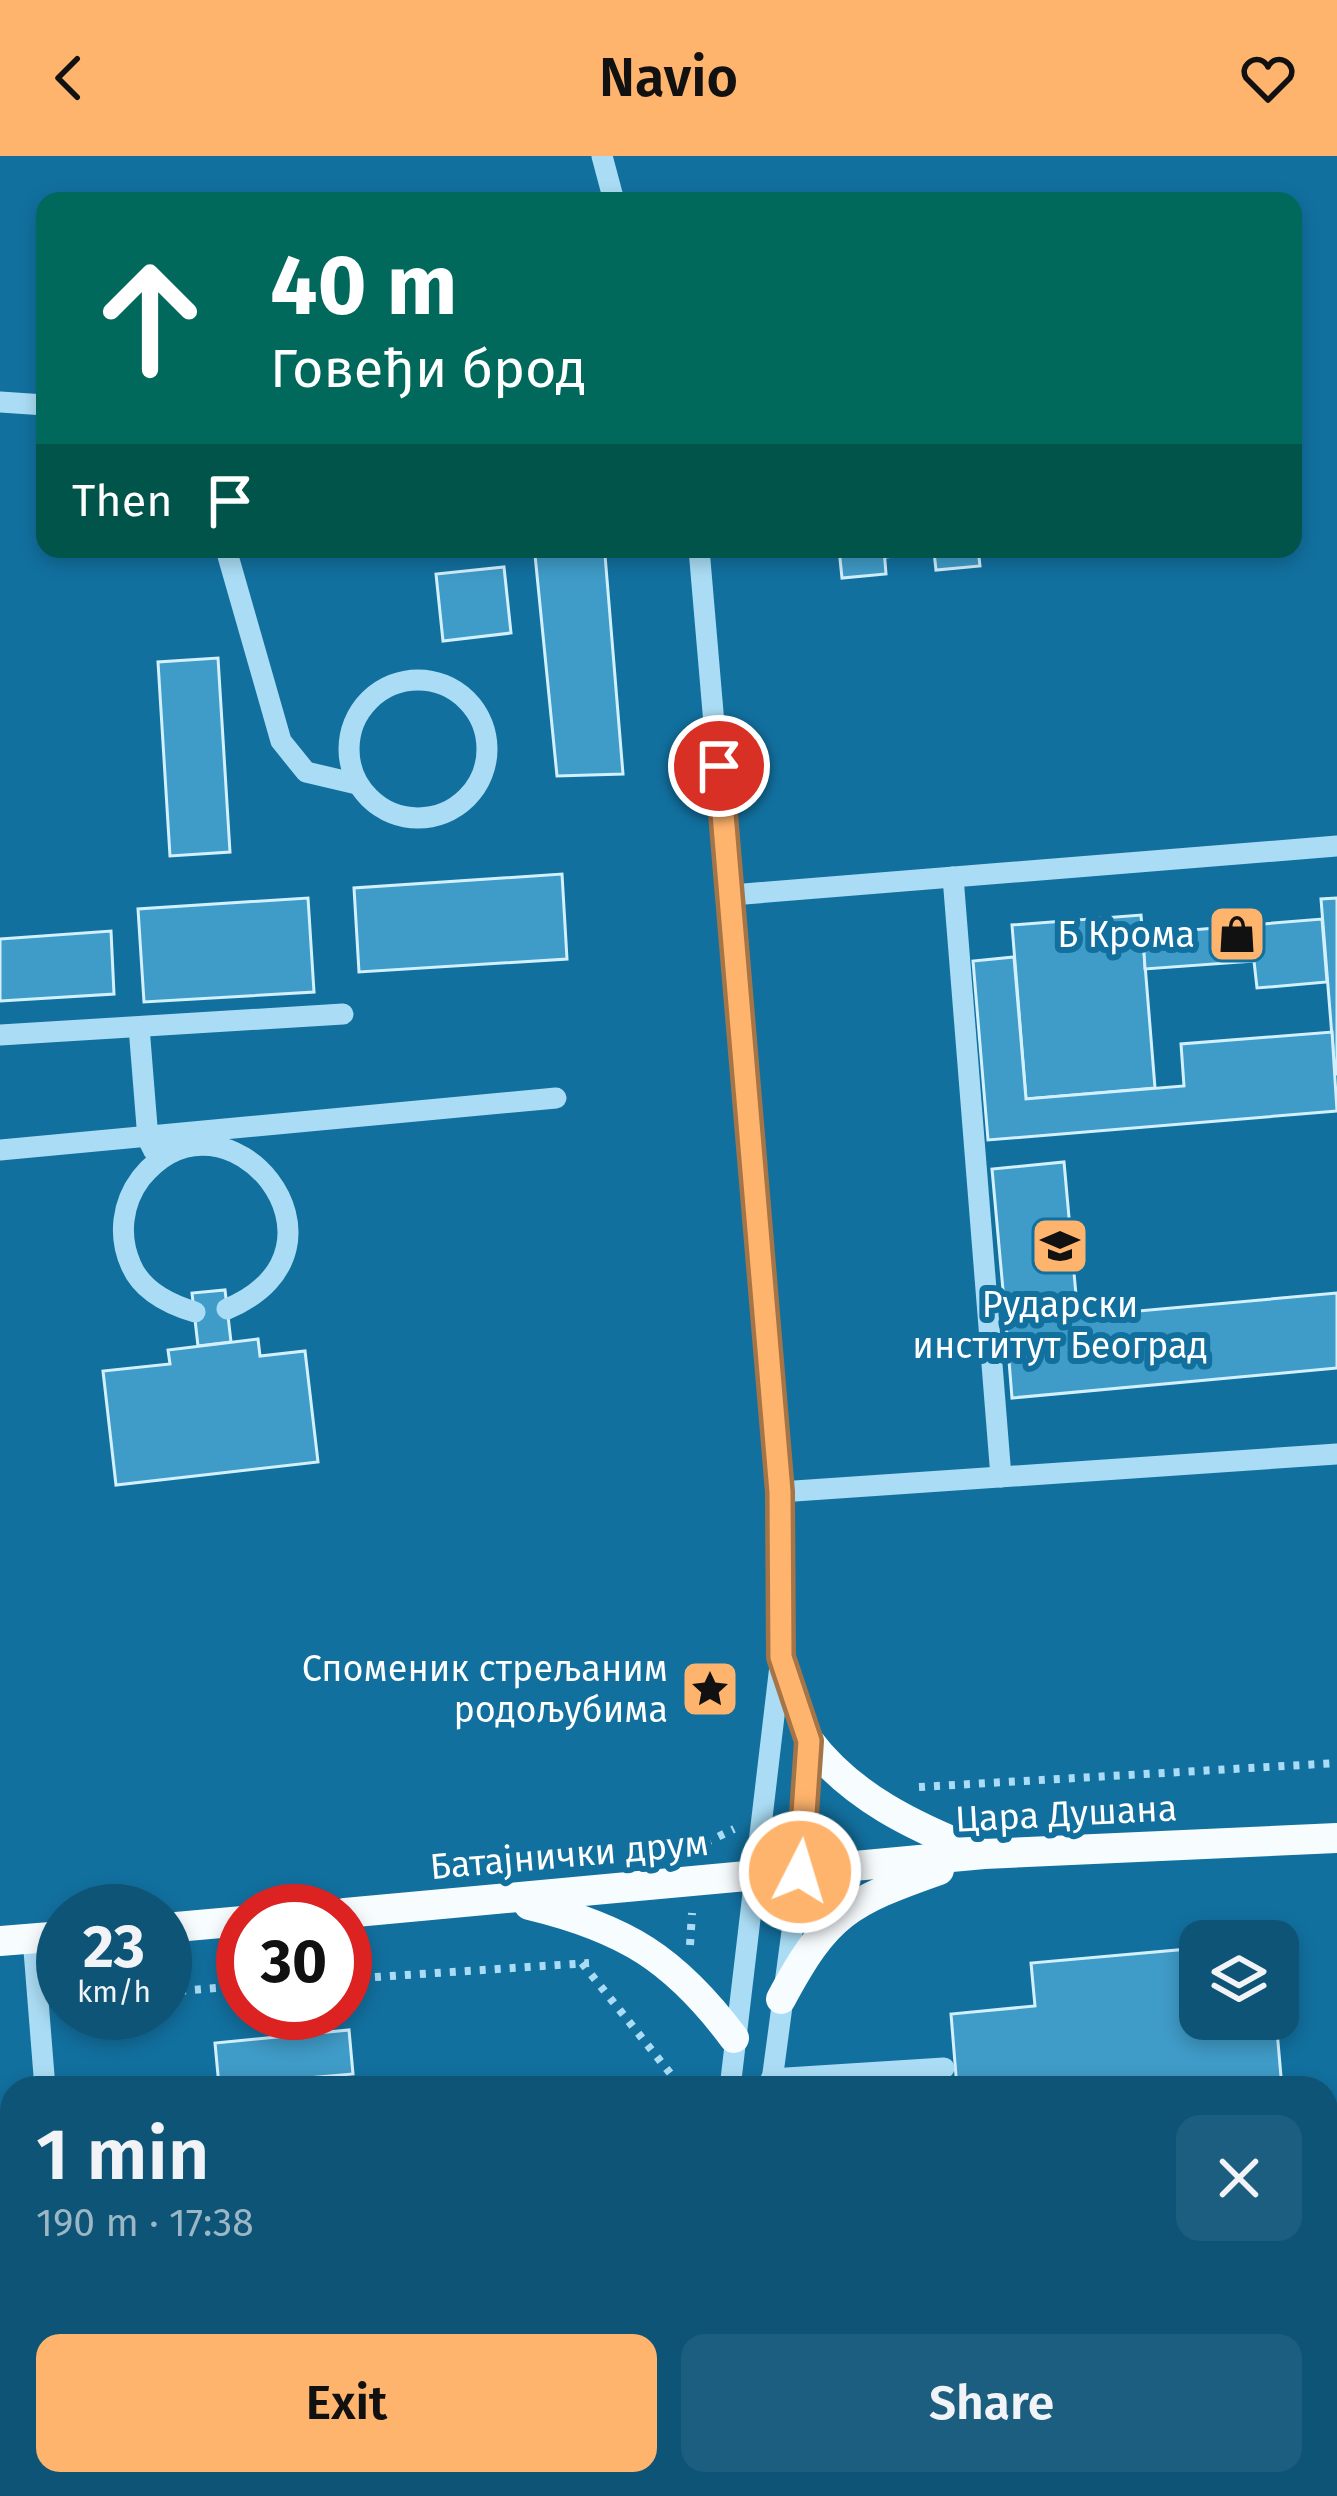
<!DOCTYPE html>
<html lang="en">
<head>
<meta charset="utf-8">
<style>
	:root { --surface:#0e5477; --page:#1c5e7f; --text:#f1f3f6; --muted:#9bb7c6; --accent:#ffb46d }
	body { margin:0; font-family:"Fira Sans",sans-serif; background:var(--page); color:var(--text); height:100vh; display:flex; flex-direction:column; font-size:45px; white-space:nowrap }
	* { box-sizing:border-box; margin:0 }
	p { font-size:39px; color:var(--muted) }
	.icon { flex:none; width:66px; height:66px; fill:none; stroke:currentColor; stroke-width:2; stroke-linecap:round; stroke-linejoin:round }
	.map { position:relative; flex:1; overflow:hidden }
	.details { position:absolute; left:0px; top:1920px; width:1338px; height:420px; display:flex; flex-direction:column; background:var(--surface); border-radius:36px 36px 0 0; box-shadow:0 6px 18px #0003 }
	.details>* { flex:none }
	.banner { position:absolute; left:36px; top:36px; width:1266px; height:366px; border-radius:24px; box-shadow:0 6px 18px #0003; background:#00695c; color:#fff; overflow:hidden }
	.controls { position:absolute; left:1179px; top:1764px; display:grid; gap:24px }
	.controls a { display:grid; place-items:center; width:120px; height:120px; border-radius:24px; background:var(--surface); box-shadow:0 6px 18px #0003; font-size:60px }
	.speed { position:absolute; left:36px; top:1728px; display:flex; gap:24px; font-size:60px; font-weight:700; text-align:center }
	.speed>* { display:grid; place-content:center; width:156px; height:156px; border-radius:50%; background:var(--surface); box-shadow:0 6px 18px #0003; line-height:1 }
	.speed small { font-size:30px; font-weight:400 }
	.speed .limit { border:18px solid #d22; background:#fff; color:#111 }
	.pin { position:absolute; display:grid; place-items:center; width:102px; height:102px; color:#fff; margin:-51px; border:6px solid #fff; border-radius:50%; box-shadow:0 3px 12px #0007 }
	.me { position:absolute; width:132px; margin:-66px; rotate:5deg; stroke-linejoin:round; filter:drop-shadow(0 0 9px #0008) }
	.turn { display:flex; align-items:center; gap:42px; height:252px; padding:0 36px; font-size:54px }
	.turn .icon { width:156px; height:156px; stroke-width:2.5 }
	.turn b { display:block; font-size:84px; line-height:102px }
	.then { display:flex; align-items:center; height:114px; padding:0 36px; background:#0003; gap:24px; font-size:45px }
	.round { display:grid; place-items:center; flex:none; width:126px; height:126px; border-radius:24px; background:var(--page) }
	.summary { display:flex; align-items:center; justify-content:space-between; height:204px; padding:0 36px }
	h1 { font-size:72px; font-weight:600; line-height:90px }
	.primary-button { display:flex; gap:24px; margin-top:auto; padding:24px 36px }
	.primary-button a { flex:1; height:138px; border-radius:24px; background:var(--accent); color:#111; font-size:48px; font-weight:600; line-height:138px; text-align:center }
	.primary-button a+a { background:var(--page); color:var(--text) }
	header { display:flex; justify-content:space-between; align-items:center; height:156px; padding:0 36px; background:var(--accent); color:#111; font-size:54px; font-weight:600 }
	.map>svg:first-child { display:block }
	.building { fill:#3f9bc7; stroke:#d3f0fe; stroke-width:3 }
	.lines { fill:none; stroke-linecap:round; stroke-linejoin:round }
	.path { stroke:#aaddf5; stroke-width:8; stroke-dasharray:6 9; stroke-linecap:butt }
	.minor { stroke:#aaddf5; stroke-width:21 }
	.major { stroke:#f7fcff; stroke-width:30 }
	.route-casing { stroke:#a67547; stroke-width:30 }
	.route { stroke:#ffb46d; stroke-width:21 }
	.labels { text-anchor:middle; stroke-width:12; stroke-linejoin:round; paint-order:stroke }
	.poi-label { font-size:36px; fill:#fff; stroke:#12709f; text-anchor:end }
	.street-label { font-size:36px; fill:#fff; stroke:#12709f }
</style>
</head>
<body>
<header><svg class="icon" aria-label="back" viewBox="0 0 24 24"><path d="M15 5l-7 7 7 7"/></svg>Navio<svg class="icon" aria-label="heart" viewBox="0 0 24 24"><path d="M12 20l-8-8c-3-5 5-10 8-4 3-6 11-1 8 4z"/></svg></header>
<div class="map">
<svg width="1337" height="2340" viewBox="0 0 1337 2340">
	<rect width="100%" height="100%" fill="#12709f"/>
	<g class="building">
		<path d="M839 393H884L886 418 842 422Z"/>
		<path d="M884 393H978L980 410 936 414 934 396 885 401Z"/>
		<path d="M535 399H605L623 618 557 620Z"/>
		<path d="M504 411 511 477 443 485 436 418Z"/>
		<path d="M218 502 230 696 170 700 158 506Z"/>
		<path d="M562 718 567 803 359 816 354 732Z"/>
		<path d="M308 742 314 836 144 846 138 753Z"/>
		<path d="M1337 742V918H1335L1321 743Z"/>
		<path d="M1141 759 1155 932 1026 943 1012 769Z"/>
		<path d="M1322 763 1327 826 1257 832 1254 805 1145 813 1143 778Z"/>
		<path d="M111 775 114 838 0 845V783Z"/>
		<path d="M1014 801 1026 943 1184 930 1181 888 1332 876 1337 955 988 984 973 805Z"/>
		<path d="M1064 1006 1078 1161 1006 1167 992 1013Z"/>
		<path d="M225 1134 231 1186 198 1190 192 1137Z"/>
		<path d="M1337 1137V1212L1012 1242 1006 1167Z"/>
		<path d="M258 1183 260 1200 305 1195 318 1306 116 1329 103 1215 170 1208 168 1194Z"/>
		<path d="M1200 1792V1863H1276L1282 1932H957L951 1858 1035 1850 1031 1807Z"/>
		<path d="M349 1874 353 1918 219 1930 215 1887Z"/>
		<path d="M0 2001 7 2071 0 2072Z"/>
		<path d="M12 2086V2328H37L39 2340H0V2088Z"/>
		<path d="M37 2328H332L333 2340H39Z"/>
		<path d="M332 2328H496L497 2340H333Z"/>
		<path d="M917 2330 918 2340H874V2334Z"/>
	</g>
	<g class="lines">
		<g class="path">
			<path d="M919 1631 1337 1607"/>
			<path d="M705 1687 734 1673"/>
			<path d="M690 1789 692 1757"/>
			<path d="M582 1807 682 1932"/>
			<path d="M345 1823 589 1807"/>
			<path d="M165 1836 243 1830"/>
			<path d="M716 2328 717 2340"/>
		</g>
		<g class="minor">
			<path d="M602 0 614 45"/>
			<path d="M0 246 45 249"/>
			<path d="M226 393 281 585 306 616 357 628"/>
			<path d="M699 393 780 1336 781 1501 730 1932"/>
			<circle cx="418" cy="593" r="69"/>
			<path d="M953 721 1001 1321"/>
			<path d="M732 739 1337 690"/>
			<path d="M139 871 148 983 154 995"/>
			<path d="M0 879 343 858"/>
			<path d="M0 994 556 942"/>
			<path d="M195 1156C168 1148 142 1135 131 1109 118 1080 122 1047 141 1022 226 917 371 1092 227 1153"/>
			<path d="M780 1336 1337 1298"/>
			<path d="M33 1782 45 1932"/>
			<path d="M771 1923 944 1912"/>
			<path d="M771 1932 800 1716 809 1585 783 1507"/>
			<path d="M552 2328 554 2340"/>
			<path d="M768 2328 769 2340"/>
			<path d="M830 2328 841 2340"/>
		</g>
		<g class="major">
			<path d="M809 1585C851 1641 915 1671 978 1696"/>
			<path d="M529 1749C625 1772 675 1803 734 1882"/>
			<path d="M345 1757 984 1698 1337 1682"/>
			<path d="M165 1772 243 1765"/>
			<path d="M0 1785 63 1780"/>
			<path d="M781 1843C827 1757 848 1746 939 1714"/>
		</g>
	</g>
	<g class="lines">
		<defs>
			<path id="route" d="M719 610 780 1336 781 1501 809 1585 800 1716"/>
		</defs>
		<use href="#route" class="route-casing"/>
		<use href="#route" class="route"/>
	</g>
	<defs>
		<symbol id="shop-square" viewBox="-11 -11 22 22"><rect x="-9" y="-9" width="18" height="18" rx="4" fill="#ffb46d" stroke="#12709f"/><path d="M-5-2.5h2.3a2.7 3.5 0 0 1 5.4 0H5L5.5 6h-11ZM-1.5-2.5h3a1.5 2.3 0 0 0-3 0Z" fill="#111"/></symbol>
		<symbol id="university-square" viewBox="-11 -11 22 22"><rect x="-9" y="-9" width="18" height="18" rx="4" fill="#ffb46d" stroke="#12709f"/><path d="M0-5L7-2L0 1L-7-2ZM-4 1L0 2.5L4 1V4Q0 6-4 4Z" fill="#111"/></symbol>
		<symbol id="sight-square" viewBox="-11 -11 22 22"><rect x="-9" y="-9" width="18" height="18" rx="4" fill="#ffb46d" stroke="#12709f"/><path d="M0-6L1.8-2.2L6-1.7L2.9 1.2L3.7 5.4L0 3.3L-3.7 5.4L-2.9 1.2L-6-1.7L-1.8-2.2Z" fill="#111"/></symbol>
	</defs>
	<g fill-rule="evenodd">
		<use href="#shop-square" x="1204" y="745" width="66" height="66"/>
		<use href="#university-square" x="1027" y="1057" width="66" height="66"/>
		<use href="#sight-square" x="677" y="1500" width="66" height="66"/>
	</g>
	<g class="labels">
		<g class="poi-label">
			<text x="1195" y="791">Б Крома</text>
			<text x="1060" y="1161" text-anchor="middle">Рударски<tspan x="1060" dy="41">институт Београд</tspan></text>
			<text x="668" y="1525">Споменик стрељаним<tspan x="668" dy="41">родољубима</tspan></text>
		</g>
		<g class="street-label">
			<text transform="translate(1066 1657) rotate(-3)" y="13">Цара Душана</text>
			<text transform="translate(569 1698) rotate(-5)" y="13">Батајнички друм</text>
		</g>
	</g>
</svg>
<div class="controls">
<a><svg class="icon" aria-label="layers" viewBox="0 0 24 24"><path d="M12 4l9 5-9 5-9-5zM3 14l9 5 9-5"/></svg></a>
</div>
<div class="speed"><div>23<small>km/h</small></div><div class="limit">30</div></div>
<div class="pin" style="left:719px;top:610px;background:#d93025"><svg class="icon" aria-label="arrive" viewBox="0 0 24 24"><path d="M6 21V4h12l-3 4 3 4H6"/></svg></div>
<svg class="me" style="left:800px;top:1716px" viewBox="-20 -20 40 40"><circle r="17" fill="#ffb46d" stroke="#fff" stroke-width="3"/><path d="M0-11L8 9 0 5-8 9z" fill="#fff"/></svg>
<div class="banner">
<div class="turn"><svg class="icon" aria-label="ahead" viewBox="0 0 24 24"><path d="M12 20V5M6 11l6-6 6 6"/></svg><div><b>40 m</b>Говеђи брод</div></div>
<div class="then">Then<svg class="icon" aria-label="arrive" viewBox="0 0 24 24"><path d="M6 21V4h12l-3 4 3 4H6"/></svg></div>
</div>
<section class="details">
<div class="summary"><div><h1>1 min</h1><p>190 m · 17:38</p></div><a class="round"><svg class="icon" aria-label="close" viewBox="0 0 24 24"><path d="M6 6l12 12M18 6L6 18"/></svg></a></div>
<div class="primary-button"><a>Exit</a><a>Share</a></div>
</section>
</div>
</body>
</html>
